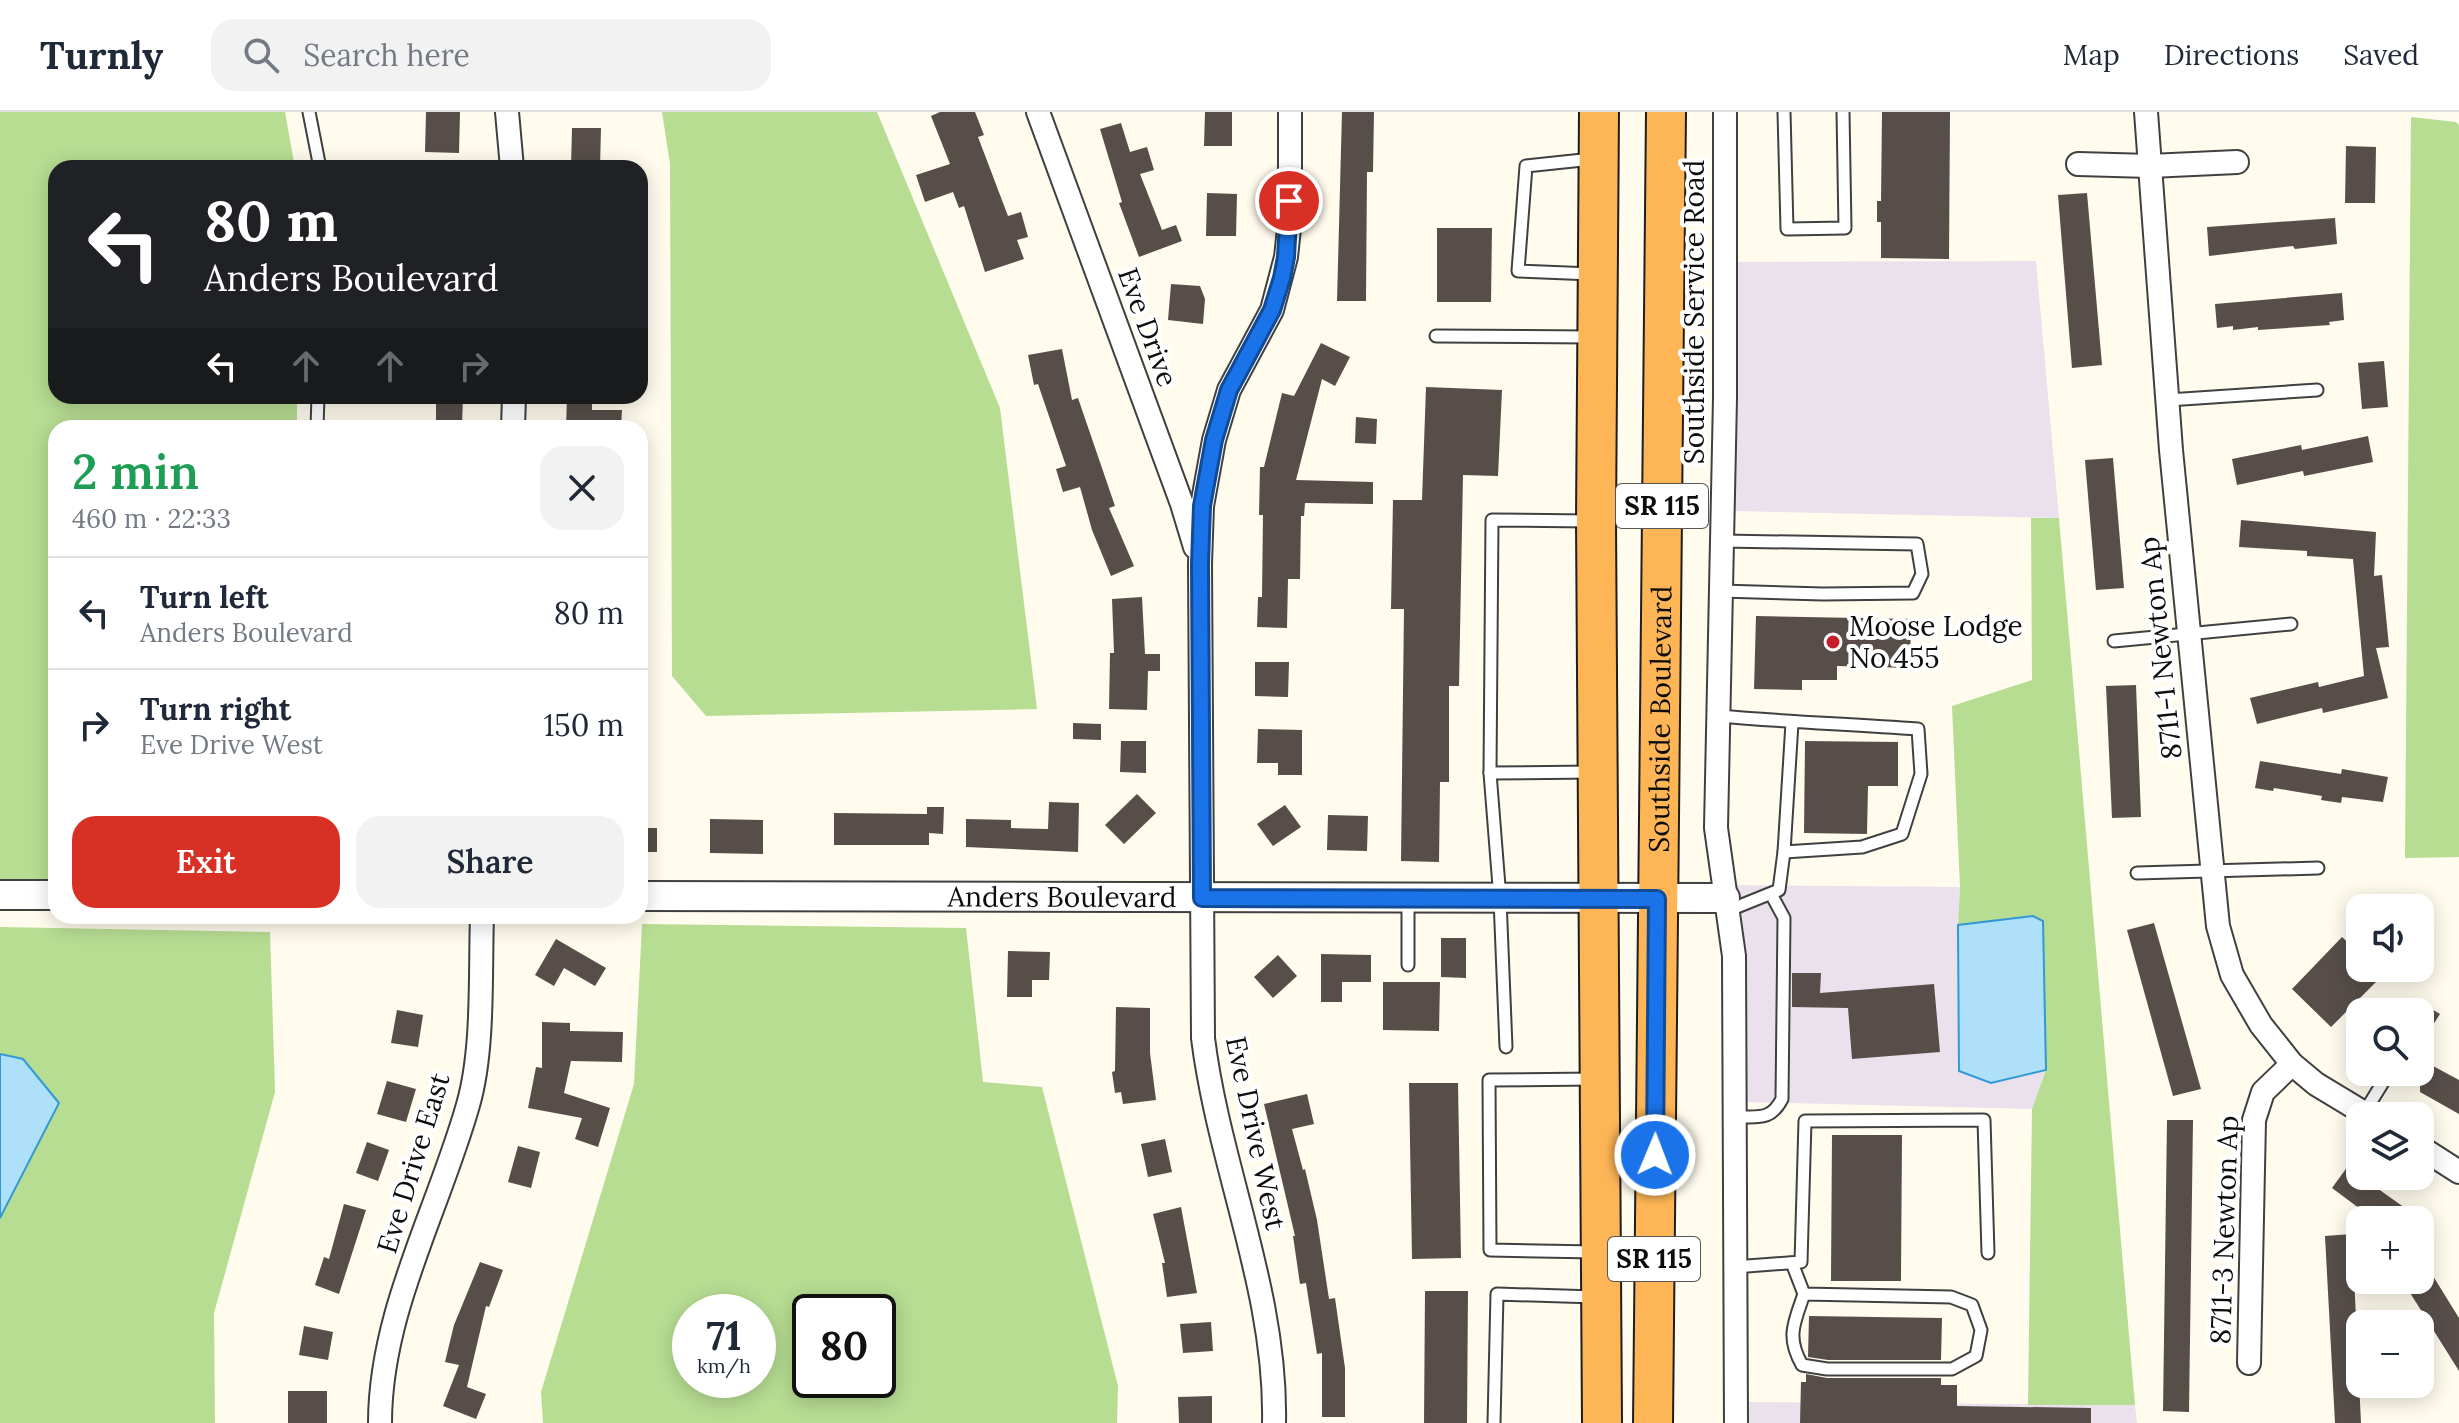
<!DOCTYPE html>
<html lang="en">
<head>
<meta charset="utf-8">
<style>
	:root { --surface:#fff; --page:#f2f2f3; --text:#1f2937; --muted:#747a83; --line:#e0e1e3; --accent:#d93025 }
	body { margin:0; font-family:Lora,serif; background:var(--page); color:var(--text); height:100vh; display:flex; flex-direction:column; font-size:30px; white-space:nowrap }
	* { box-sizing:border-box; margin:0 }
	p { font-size:26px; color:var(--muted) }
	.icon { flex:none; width:44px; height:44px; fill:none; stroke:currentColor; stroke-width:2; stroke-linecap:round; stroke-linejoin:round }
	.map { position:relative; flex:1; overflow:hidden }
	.drawer { position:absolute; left:48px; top:308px; width:600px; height:504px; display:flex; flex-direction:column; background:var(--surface); border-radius:24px; box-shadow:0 4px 20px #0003 }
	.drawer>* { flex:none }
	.hud { position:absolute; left:48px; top:48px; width:600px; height:244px; border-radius:24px; box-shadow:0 4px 20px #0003; background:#202124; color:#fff; overflow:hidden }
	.buttons { position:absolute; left:2346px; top:782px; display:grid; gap:16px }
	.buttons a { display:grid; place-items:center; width:88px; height:88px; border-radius:16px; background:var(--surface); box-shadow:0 4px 20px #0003; font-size:40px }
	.speed { position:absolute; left:672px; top:1182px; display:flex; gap:16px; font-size:40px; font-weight:700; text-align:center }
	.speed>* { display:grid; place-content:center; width:104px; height:104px; border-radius:50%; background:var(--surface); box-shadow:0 4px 20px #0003; line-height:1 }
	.speed small { font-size:20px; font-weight:400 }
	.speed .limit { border:4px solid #111; border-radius:12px; background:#fff; color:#111 }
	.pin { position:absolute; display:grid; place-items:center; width:68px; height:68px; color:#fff; margin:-34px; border:4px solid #fff; border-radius:50%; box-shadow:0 2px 8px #0007 }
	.me { position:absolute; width:88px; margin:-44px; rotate:1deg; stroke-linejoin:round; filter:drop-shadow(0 0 6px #0008) }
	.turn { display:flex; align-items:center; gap:28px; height:168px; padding:0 24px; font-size:36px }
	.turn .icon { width:104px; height:104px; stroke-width:2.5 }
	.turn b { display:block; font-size:56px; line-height:68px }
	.lanes { display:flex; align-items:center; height:76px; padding:0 24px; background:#0003; justify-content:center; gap:40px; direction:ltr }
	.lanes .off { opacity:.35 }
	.round { display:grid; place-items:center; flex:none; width:84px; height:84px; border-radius:24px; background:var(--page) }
	.headline { display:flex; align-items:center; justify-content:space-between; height:136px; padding:0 24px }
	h1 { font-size:48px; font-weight:600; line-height:60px; color:#1e9e55 }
	.button { display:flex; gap:16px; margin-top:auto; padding:16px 24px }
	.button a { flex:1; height:92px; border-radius:24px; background:var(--accent); color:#fff; font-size:32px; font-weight:600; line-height:92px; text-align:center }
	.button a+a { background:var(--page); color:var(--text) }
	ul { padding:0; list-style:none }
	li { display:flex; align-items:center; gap:24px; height:112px; padding:0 24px; border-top:2px solid var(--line) }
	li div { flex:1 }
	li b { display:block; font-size:30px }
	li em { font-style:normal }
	header { display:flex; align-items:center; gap:48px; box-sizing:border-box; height:112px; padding:0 40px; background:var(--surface); border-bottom:2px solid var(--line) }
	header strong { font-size:38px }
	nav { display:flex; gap:44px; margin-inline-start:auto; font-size:28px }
	.search { width:560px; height:72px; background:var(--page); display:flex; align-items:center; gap:20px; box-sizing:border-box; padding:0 28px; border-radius:24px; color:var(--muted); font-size:30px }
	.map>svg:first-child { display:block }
	.industrial { fill:#ebe1ed }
	.forest { fill:#b7dd93; fill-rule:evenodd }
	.water { fill:#afe0fa; stroke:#3299d5; stroke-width:2 }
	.building { fill:#574e49 }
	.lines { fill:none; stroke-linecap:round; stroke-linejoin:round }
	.service-casing { stroke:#404040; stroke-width:15 }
	.minor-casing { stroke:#404040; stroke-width:26 }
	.tertiary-casing { stroke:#404040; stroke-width:32 }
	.trunk-casing { stroke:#1e1e1e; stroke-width:42 }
	.service { stroke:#fff; stroke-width:11 }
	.minor { stroke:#fff; stroke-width:22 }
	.tertiary { stroke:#fff; stroke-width:28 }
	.trunk { stroke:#feb556; stroke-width:38 }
	.route-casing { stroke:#114b97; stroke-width:20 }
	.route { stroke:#1a73e8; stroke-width:14 }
	.poi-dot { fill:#c51d2b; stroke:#fff; stroke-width:3 }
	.labels { text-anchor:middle; stroke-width:8; stroke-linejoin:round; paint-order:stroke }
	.shield { fill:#fff; stroke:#565656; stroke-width:2 }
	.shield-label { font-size:26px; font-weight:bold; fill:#0d0d0d }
	.street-label { font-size:28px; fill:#0d0d0d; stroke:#fff }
	.poi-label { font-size:28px; fill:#0d0d0d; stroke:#fff; text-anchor:start }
</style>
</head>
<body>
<header>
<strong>Turnly</strong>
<div class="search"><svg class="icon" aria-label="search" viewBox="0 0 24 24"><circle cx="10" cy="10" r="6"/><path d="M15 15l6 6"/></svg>Search here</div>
<nav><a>Map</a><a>Directions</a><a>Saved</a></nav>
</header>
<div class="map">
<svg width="2459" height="1311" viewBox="0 0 2459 1311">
	<rect width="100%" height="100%" fill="#fffbed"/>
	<g class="industrial">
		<path d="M2036 149 2059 406 1731 399 1735 150Z"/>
		<path d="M1735 773 1960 775 1958 813 1959 958 1991 971 2046 958 2032 997 1743 990Z"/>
		<path d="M1739 1290 2135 1293 2137 1311H1739Z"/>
	</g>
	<g class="forest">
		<path d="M0 0H285L295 56H56V284H297V316H56V770H0Z"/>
		<path d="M662 0H877L1000 296 1037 597 706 604 672 564 670 52Z"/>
		<path d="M2411 5 2456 10 2459 13V745L2405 746Z"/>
		<path d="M2031 406H2059L2135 1293H2028L2032 997 2046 958 2033 804 1958 813 1960 775 1952 594 2032 568Z"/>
		<path d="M642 812 966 816 983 970 1042 975 1118 1274 1117 1311H543L541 1280 634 972ZM758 1200V1268H690V1200ZM810 1200H878V1268H810Z"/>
		<path d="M0 815 270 820 275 980 214 1201 215 1311H0V1106L59 991 23 947 0 942Z"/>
	</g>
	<g class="water">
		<path d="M2033 804 2043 809 2046 958 1991 971 1959 959 1958 813Z"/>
		<path d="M0 942 23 947 59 991 0 1106Z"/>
	</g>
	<g class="building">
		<path d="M426 0H460L459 41 425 40Z"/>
		<path d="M940 0H975L984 23 978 25 1008 104 1021 100 1028 125 1017 128 1024 147 985 160 964 94 959 96 953 80 925 90 916 63 950 52 931 4Z"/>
		<path d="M1205 0H1232V34H1204Z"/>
		<path d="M1342 0H1374L1373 60H1367L1366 189H1337Z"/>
		<path d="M1882 0H1950L1949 147 1881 146V110H1877V89H1881Z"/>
		<path d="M1121 11 1130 40 1147 35 1154 58 1140 62 1162 118 1176 113 1182 129 1139 145 1119 91 1122 90 1100 17Z"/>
		<path d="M572 16H601L600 56H571Z"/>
		<path d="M2346 34 2376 35 2375 91H2345Z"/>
		<path d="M1207 81 1237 82 1236 124H1206Z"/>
		<path d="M2087 81 2102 253 2072 256 2058 83Z"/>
		<path d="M2335 106 2337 132 2295 137 2293 134 2209 144 2207 115Z"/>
		<path d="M1437 116H1492L1491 190H1437Z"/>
		<path d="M1171 172 1200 174 1205 187 1203 212 1168 208Z"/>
		<path d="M2342 181 2344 208 2329 210 2330 213 2258 218V215L2233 218V214L2217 216 2215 192Z"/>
		<path d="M1321 231 1350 245 1335 274 1322 267 1296 368 1373 370V392L1305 391 1304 404H1301L1300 467H1288L1287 516 1257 515 1258 485H1262L1263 403H1259L1260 355H1264L1282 281 1294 284Z"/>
		<path d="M1062 237 1072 288 1078 286 1115 394 1109 396 1134 454 1111 464 1092 418 1080 375 1063 380 1056 357 1066 354 1038 272 1034 273 1028 243Z"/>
		<path d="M2384 249 2388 295 2362 297 2358 251Z"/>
		<path d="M1426 275 1502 278 1498 364 1463 363 1459 574H1449V670H1440L1439 750 1401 749 1404 497H1391L1393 388H1422Z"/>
		<path d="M436 284H463L462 314H436Z"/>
		<path d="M567 284H592V298H622L621 316H566Z"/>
		<path d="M1356 305 1377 307 1376 332 1355 331Z"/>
		<path d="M2368 324 2373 350 2304 364 2303 359 2237 373 2232 347 2301 333 2302 338Z"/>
		<path d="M2113 346 2124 476 2096 478 2085 348Z"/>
		<path d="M2241 408 2376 420 2374 464 2382 463 2389 535 2376 536 2388 586 2323 601 2322 596 2257 612 2250 586 2318 570 2319 575 2364 564 2353 447 2307 444V439L2239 435Z"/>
		<path d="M1142 485 1145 542H1160V559H1148L1147 598 1109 597 1110 541H1114L1112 487Z"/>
		<path d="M1756 504 1911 507 1910 556 1837 554V568H1802V578L1754 577Z"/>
		<path d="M1255 550H1289L1288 585 1255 584Z"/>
		<path d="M2136 573 2141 705 2112 706 2106 574Z"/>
		<path d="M1073 611 1101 612V628L1073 627Z"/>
		<path d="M1258 617 1302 618V663H1278V651H1257Z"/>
		<path d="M1121 629H1146V661L1120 660Z"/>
		<path d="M1805 629 1898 630V674H1868L1867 722 1804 721Z"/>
		<path d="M2260 649 2341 662 2342 657 2388 665 2383 690 2342 685 2341 691 2321 688 2322 684 2274 676 2273 679 2255 676Z"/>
		<path d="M1137 682 1156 701 1124 732 1105 713Z"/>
		<path d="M1049 690 1079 691 1078 740 966 735V707L1011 708V716L1048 717Z"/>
		<path d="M1285 693 1301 715 1273 734 1257 712Z"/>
		<path d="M927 695H944L943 722 929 721V733H834V701L927 702Z"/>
		<path d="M1328 703 1368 704 1367 739 1327 738Z"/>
		<path d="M710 707 763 708V742L710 741Z"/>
		<rect x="640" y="716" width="17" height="24"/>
		<path d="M2154 811 2201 977 2173 984 2127 818Z"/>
		<path d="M2342 825 2360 842V856H2374L2382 864 2331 915 2292 877Z"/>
		<path d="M1441 826H1466V866L1441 865Z"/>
		<path d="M556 827 606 856 595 874 564 856 554 874 535 863Z"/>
		<path d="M1008 839 1050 840 1049 868H1032V885H1007Z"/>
		<path d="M1321 842 1371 843V870H1342V890H1321Z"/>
		<path d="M1278 843 1297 864 1273 886 1254 865Z"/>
		<path d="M1792 861H1821L1820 881 1934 872 1940 940 1852 947 1848 896 1792 895Z"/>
		<path d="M1383 870H1440L1439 919 1383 918Z"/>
		<path d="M2420 890 2440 902 2420 933Z"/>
		<path d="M1116 895 1150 896V941L1156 988 1123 992 1121 980 1115 981 1112 960 1115 959Z"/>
		<path d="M397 898 423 903 418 935 391 931Z"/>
		<path d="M542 910 570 911V919L623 920 622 950 571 949 564 981 610 996 598 1035 575 1027 582 1006 528 996 536 955 542 956Z"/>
		<path d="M2420 947 2459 968V1002L2420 980Z"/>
		<path d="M387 969 416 977 406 1010 377 1002Z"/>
		<path d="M1409 971H1458L1461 1146 1412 1147Z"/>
		<path d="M1307 982 1314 1012 1292 1017 1303 1058 1305 1057 1317 1108 1329 1187 1335 1186 1345 1256V1305H1322V1241L1317 1242 1306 1171 1300 1172 1293 1124H1295L1264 992Z"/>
		<path d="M2167 1008H2193L2189 1300 2163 1299Z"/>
		<path d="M1832 1023H1902L1901 1169H1831Z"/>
		<path d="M1165 1027 1172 1060 1148 1065 1141 1032Z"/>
		<path d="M367 1030 389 1038 378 1069 356 1061Z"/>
		<path d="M518 1034 540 1040 531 1076 508 1070Z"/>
		<path d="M2348 1054 2360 1064 2422 1108H2375L2332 1076Z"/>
		<path d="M344 1092 366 1098 339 1182 315 1173 324 1145 329 1147Z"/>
		<path d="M1181 1095 1197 1181 1167 1185 1162 1151H1165L1153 1102Z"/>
		<path d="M2352 1122 2361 1311H2335L2325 1124Z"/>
		<path d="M2420 1143 2459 1206V1259L2402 1168H2420Z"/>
		<path d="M480 1150 503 1158 489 1195 486 1194 467 1275 486 1282 476 1307 443 1294 459 1253 445 1250 454 1213Z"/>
		<path d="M1425 1179H1468L1467 1311H1424Z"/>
		<path d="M1809 1204 1942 1206 1941 1248H1828L1808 1245Z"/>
		<path d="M1211 1210 1213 1239 1183 1241 1180 1212Z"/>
		<path d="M304 1214 333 1220 328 1248 299 1243Z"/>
		<path d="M1806 1262 1827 1266H1941V1273H1957V1294L2091 1296V1311H1800L1801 1270H1806Z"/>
		<rect x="288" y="1279" width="39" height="32"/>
		<path d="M1212 1284V1311H1179L1178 1285Z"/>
	</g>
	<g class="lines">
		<defs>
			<g id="service">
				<path d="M309 0 320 56"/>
				<path d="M1784 0 1787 117 1845 116 1843 0"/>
				<path d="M1592 47 1526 54 1518 159 1592 162"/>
				<path d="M1436 224 1591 225"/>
				<path d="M2168 288 2317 278"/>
				<path d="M317 316 318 284"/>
				<path d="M1721 479 1823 482 1913 481 1922 462 1917 432 1722 429"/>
				<path d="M2114 529 2291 512"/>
				<path d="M1719 604C1785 610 1851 612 1918 617L1921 662 1902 722 1862 735 1784 740 1792 611"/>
				<path d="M1490 661 1593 660"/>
				<path d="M2137 761 2318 756"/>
				<path d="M1408 786V853"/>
				<path d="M1727 799 1779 778 1784 740"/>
				<path d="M1506 935 1500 787 1490 661 1492 408 1589 409"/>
				<path d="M1596 967 1489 968 1490 1138 1596 1140"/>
				<path d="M2364 1001 2385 967 2371 960"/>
				<path d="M1734 1005C1757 1004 1770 1010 1782 987L1784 806 1771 782"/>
				<path d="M1792 1151 1804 1182 1951 1185 1972 1193 1981 1218 1976 1244 1952 1257H1827L1802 1253C1786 1225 1794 1211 1804 1182"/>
				<path d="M1734 1155 1801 1150 1805 1009 1984 1008 1988 1141"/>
				<path d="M1494 1311 1497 1182 1595 1185"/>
			</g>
			<g id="minor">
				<path d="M507 0 512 56"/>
				<path d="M1038 0 1182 392 1195 435"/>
				<path d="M1725 0V286L1716 716 1734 844 1736 1311"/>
				<path d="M2146 0 2171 338 2218 814 2232 863 2261 913 2292 952 2316 972 2369 1004"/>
				<path d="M2078 52 2150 54 2237 50"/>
				<path d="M513 316 514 284"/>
				<path d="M2420 1035 2459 1060"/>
				<path d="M2249 1251 2254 1008 2263 980 2292 952"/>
				<path d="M380 1311C380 1200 438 1099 468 993 484 938 480 862 482 804"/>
				<path d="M1274 1311C1277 1179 1219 1055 1203 926L1200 452 1202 394 1214 328 1229 278 1272 198 1286 145 1290 107V0"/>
			</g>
			<g id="tertiary">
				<path d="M0 783H56"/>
				<path id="s1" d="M640 784 1725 786"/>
			</g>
			<g id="trunk">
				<path d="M1599 0 1596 409 1602 1311"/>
				<path id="s2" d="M1653 1311 1666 0"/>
			</g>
		</defs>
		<use href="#service" class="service-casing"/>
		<use href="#minor" class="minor-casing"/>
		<use href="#tertiary" class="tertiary-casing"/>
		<use href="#trunk" class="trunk-casing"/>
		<use href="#service" class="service"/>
		<use href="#minor" class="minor"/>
		<use href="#tertiary" class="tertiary"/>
		<use href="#trunk" class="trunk"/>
	</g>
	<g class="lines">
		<defs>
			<path id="route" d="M1289 89 1286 145 1282 166 1272 198 1229 278 1214 328 1202 394 1200 452 1202 786 1657 787 1655 1043"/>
		</defs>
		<use href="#route" class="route-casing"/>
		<use href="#route" class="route"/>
	</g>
	<circle class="poi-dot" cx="1833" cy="530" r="8"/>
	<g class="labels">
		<g class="shield">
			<rect x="1616" y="372" width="92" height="44" rx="6"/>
			<rect x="1608" y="1125" width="92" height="44" rx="6"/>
		</g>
		<g class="shield-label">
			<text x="1662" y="403">SR 115</text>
			<text x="1654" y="1156">SR 115</text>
		</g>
		<g class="street-label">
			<text transform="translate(1694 200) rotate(-90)" y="10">Southside Service Road</text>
			<text transform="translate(1148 215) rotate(70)" y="10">Eve Drive</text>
			<text transform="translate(2160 536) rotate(-96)" y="10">8711-1 Newton Ap</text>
			<text dy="10" stroke="none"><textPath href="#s2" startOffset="704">Southside Boulevard</textPath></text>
			<text dy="10" stroke="none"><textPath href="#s1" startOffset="422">Anders Boulevard</textPath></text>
			<text transform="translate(1256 1021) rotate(78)" y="10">Eve Drive West</text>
			<text transform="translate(413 1051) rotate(-73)" y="10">Eve Drive East</text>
			<text transform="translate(2224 1118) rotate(-88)" y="10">8711-3 Newton Ap</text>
		</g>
		<g class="poi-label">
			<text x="1849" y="524">Moose Lodge<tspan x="1849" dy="32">No 455</tspan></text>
		</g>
	</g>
</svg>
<div class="buttons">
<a><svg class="icon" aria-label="sound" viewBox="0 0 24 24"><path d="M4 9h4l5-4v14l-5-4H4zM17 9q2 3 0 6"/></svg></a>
<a><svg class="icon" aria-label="search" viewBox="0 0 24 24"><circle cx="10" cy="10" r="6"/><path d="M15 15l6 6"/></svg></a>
<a><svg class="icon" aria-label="layers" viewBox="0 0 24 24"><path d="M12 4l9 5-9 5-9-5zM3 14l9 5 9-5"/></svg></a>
<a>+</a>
<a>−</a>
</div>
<div class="speed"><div>71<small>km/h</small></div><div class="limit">80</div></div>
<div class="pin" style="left:1289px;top:89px;background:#d93025"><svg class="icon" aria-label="arrive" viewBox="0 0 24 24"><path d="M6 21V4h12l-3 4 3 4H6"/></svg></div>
<svg class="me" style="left:1655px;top:1043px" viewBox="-20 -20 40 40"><circle r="17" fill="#1a73e8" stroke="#fff" stroke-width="3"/><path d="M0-11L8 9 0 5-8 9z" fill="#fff"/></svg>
<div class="hud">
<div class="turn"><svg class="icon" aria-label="left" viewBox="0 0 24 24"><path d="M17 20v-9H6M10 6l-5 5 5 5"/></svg><div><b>80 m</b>Anders Boulevard</div></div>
<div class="lanes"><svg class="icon" aria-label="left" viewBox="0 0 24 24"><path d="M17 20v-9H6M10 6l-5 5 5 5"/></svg><svg class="icon off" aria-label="ahead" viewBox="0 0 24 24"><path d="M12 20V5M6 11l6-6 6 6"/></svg><svg class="icon off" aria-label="ahead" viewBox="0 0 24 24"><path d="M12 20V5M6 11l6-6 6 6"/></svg><svg class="icon off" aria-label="right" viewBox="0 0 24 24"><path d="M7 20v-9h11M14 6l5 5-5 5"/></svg></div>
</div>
<section class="drawer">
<div class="headline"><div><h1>2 min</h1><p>460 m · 22:33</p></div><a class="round"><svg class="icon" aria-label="close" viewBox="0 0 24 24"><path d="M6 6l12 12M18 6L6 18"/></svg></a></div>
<ul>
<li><svg class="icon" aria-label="left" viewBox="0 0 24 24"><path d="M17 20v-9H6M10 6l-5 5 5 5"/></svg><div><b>Turn left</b><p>Anders Boulevard</p></div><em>80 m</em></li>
<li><svg class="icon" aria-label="right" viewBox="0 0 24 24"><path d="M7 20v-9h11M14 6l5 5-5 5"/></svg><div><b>Turn right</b><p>Eve Drive West</p></div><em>150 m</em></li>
</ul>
<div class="button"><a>Exit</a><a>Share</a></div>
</section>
</div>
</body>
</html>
